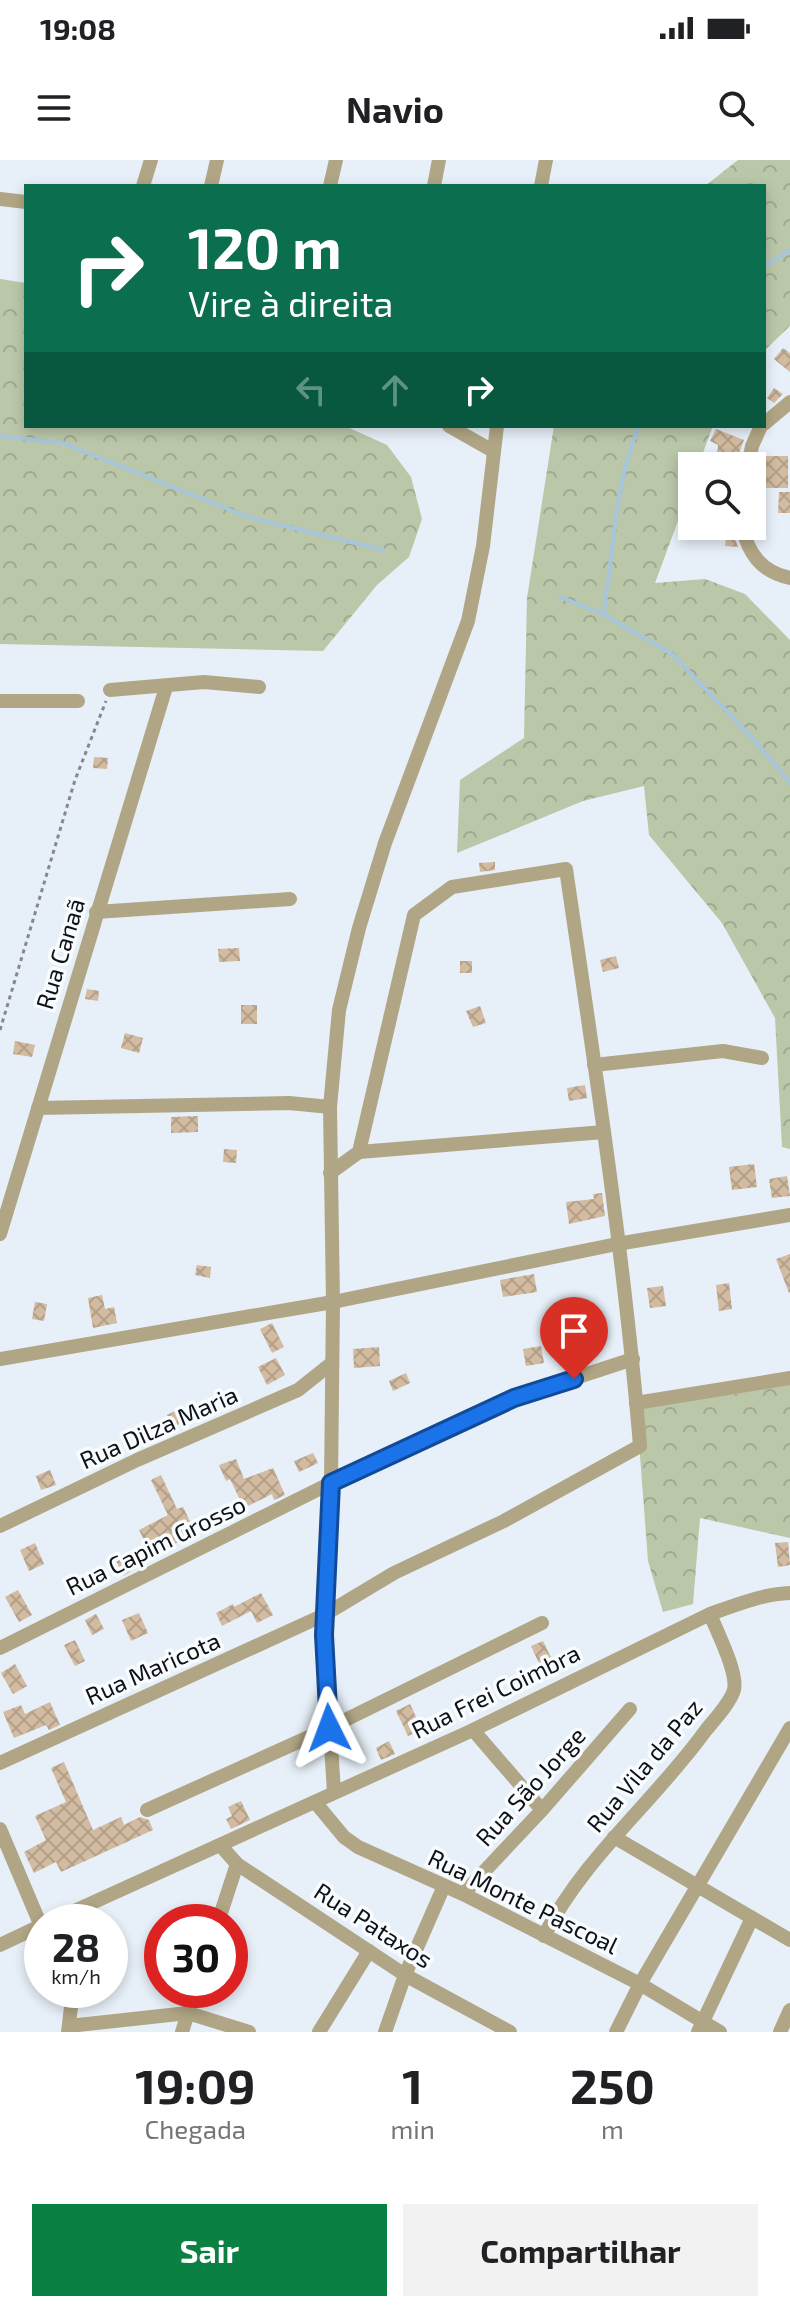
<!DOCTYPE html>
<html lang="pt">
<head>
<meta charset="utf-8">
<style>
	:root { --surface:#fff; --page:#f2f2f2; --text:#202124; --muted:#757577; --accent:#0b8043 }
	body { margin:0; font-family:"Exo 2",sans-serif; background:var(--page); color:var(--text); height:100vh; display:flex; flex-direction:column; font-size:30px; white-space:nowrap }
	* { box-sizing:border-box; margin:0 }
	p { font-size:26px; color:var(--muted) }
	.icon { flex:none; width:44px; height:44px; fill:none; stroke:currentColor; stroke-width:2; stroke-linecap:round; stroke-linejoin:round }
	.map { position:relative; height:1872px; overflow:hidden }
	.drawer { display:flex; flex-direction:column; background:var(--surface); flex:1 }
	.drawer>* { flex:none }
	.banner { position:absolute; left:24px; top:24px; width:742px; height:244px; border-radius:0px; box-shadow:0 4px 12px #0003; background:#0b6e4f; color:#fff; overflow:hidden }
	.controls { position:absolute; left:678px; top:292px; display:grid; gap:16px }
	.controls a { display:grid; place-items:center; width:88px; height:88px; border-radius:0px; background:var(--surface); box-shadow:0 4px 12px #0003; font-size:40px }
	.speed { position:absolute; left:24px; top:1744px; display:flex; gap:16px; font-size:40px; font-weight:700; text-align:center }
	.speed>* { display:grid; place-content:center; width:104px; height:104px; border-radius:50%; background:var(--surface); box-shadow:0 4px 12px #0003; line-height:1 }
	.speed small { font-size:20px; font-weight:400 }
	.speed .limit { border:12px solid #d22; background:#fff; color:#111 }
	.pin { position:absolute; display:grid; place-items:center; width:68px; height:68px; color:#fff; margin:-82px -34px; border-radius:50% 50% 50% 0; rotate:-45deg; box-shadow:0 0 8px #0007 }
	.pin .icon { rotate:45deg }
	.me { position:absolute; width:88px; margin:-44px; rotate:357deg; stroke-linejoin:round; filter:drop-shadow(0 0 6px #0008) }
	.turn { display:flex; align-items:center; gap:28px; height:168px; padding:0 32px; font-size:36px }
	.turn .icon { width:104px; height:104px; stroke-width:2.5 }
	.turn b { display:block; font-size:56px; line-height:68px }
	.lanes { display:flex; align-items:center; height:76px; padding:0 32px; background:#0003; justify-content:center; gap:40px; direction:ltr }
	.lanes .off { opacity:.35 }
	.eta { display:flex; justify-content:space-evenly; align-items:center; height:136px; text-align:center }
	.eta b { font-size:48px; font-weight:700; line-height:56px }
	.cta { display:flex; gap:16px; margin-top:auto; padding:16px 32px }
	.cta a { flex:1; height:92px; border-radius:0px; background:var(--accent); color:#fff; font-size:32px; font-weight:700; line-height:92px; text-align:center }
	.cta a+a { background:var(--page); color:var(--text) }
	.status { display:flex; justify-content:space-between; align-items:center; height:56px; padding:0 40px; background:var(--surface); direction:ltr }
	.status svg { height:22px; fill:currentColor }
	header { display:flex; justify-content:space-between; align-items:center; height:104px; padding:0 32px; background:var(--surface); font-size:36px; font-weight:700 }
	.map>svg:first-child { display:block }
	.forest { fill:url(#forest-crowns) }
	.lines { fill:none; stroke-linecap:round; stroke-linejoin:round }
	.stream { stroke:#a7c5db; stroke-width:4 }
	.building { fill:url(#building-cross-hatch) }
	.path { stroke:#83898f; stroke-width:3; stroke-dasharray:4 4; stroke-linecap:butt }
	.minor { stroke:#b0a685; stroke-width:14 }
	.route-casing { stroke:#114b97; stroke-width:20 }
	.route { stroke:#1a73e8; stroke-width:14 }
	.labels { text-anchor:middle; stroke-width:7; stroke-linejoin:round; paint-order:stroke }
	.street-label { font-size:24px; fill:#0f1215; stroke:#f8fcff }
</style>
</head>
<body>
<div class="status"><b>19:08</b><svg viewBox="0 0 49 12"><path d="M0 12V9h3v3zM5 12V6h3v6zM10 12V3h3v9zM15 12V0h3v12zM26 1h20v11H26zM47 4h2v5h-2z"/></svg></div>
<header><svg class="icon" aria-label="menu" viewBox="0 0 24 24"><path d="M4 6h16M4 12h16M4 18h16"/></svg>Navio<svg class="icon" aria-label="search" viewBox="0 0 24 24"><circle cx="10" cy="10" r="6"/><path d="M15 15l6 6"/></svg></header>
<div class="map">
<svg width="790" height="1872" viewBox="0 0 790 1872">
	<defs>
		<pattern id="forest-crowns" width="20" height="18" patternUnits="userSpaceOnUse" patternTransform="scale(2)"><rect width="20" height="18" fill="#bac7a9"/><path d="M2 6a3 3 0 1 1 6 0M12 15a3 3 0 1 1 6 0" fill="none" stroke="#9faa91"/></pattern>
		<pattern id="building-cross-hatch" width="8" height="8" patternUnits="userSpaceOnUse" patternTransform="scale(2)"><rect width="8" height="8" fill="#d2bba0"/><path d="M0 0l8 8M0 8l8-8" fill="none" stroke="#b3a089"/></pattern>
	</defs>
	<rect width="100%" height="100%" fill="#e7eff8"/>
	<g class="forest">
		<path d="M738 0H790V166L764 191V26H705Z"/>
		<path d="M0 119 26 123V266H345L387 285 411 317 422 359 409 397 377 425 323 491 0 484Z"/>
		<path d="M554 266H713L698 306H692V323L655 423 705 419 745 434 790 480V989L782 987 775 858 722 763 649 675 644 626 583 641 457 693 460 620 524 578 527 438Z"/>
		<path d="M790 1218V1378L700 1358 693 1444 663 1452 648 1401 636 1243Z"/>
	</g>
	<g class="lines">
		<g class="stream">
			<path d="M764 107 790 90"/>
			<path d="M0 276 63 283 248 357 384 390"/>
			<path d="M560 437 603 454 672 494 756 582 790 623"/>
			<path d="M603 454C615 389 613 328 639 266"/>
		</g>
	</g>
	<g class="building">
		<path d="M783 188 790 193V212L774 199Z"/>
		<path d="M774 228 783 234 774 243 767 238Z"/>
		<path d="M716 269 744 280 734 306H716L718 285 710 281Z"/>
		<rect x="766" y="296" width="22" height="32"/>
		<path d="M779 332H790V353H778Z"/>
		<path d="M727 372 733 373 738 387 725 386Z"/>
		<path d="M94 597 108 598 107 609 93 608Z"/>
		<path d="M495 702V710L480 712 479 703Z"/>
		<path d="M239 788 240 801 219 802 218 789Z"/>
		<path d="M616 796 619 808 603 812 600 800Z"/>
		<rect x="460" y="801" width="12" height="12"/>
		<path d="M87 829 99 831 98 841 85 839Z"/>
		<rect x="241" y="845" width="16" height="19"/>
		<path d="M480 846 486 863 473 867 466 851Z"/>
		<path d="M125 873 143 878 139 893 121 888Z"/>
		<path d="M15 881 35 885 32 897 13 894Z"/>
		<path d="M585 925 587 938 569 941 567 928Z"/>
		<path d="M198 956V972L171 973V957Z"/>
		<path d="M224 989 237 990 236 1003 223 1002Z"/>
		<path d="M754 1004 757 1027 732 1030 729 1007Z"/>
		<path d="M787 1016 790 1036 772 1038 769 1019Z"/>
		<path d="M602 1033 605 1056 569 1064 566 1042 594 1039 593 1034Z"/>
		<path d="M790 1094V1132L789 1133 776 1099Z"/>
		<path d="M197 1105 211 1107 210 1118 195 1115Z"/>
		<path d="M534 1114 537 1132 503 1137 500 1120Z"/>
		<path d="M729 1123 732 1149 719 1151 716 1125Z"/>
		<path d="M663 1126 666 1146 650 1148 647 1128Z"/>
		<path d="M102 1135 105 1149 114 1147 117 1163 93 1168 88 1138Z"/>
		<path d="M35 1142 47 1144 44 1161 32 1159Z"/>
		<path d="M272 1163 284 1187 272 1193 260 1169Z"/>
		<path d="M541 1186 544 1203 526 1206 523 1189Z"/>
		<path d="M379 1187 380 1206 354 1208 353 1189Z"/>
		<path d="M276 1198 285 1215 267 1225 258 1207Z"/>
		<path d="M406 1213 410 1223 393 1231 389 1221Z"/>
		<path d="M179 1249 185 1261 174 1267 167 1255Z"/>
		<path d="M313 1293 318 1303 299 1312 294 1301Z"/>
		<path d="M236 1299 244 1319 273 1308 285 1335 274 1340 272 1334 244 1348 230 1319 226 1321 219 1305Z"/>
		<path d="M50 1310 56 1325 41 1330 36 1316Z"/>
		<path d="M161 1315 177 1349 183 1347 198 1378 182 1385 181 1381 152 1395 139 1370 168 1355 151 1320Z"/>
		<path d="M788 1382 790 1405 778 1407 775 1383Z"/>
		<path d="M35 1383 44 1404 29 1411 20 1390Z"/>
		<path d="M128 1393 135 1409 123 1416 115 1398Z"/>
		<path d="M18 1430 32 1455 19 1462 5 1437Z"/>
		<path d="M261 1433 273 1455 257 1463 251 1451 222 1466 216 1453 233 1444 234 1447Z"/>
		<path d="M139 1453 148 1473 131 1481 122 1460Z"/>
		<path d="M96 1454 104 1469 92 1475 85 1460Z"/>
		<path d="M75 1480 85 1501 75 1506 64 1485Z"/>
		<path d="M543 1481 556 1508 544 1514 531 1486Z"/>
		<path d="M15 1504 27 1526 13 1534 1 1513Z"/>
		<path d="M50 1542 60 1565 49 1570 46 1565 14 1578 3 1552 21 1545 25 1554Z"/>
		<path d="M410 1544 422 1570 408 1576 396 1551Z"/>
		<path d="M389 1581 395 1594 381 1600 376 1588Z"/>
		<path d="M64 1602 93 1670 121 1657 124 1665 140 1657 149 1660 153 1670 61 1712 56 1702 34 1713 24 1692 46 1680 35 1656 66 1642 51 1608Z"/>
		<path d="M241 1641 250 1660 231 1669 226 1659 232 1656 228 1647Z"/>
	</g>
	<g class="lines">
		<path class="path" d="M0 870 75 620 106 541"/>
		<g class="minor">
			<path d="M143 26 151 0"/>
			<path d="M211 26 217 0"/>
			<path d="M330 26 336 0"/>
			<path d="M434 26 439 0"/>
			<path d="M541 26 546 0"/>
			<path d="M0 39 26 42"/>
			<path d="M764 264 790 242"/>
			<path d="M449 266 493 291"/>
			<path d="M748 306 752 286 761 266"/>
			<path d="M742 366C748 393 761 412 790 418"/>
			<path d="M110 530 204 522 259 527"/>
			<path d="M0 541H78"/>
			<path d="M96 752 290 739"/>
			<path d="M594 905 723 891 762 898"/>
			<path d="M38 948 289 943 330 947"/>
			<path d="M359 992 604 972"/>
			<path d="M0 1074 166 527"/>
			<path d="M0 1199 333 1142 617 1084 790 1055"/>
			<path d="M636 1243 790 1218"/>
			<path d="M0 1366 137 1300 298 1230 332 1203"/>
			<path d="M0 1488 331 1323 514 1238 633 1199"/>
			<path d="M473 1570 542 1650"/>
			<path d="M0 1603 324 1455 394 1413 504 1361 640 1286C624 1093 594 901 566 709L452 727 414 755 359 992 330 1013"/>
			<path d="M334 1632 324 1475 331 1323 333 1142 330 947 339 850 359 768 385 683 468 461 483 386 497 266"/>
			<path d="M315 1642 344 1677 358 1687 463 1734 640 1824 720 1872"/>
			<path d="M147 1650 329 1568 542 1463"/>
			<path d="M0 1669 41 1766"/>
			<path d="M614 1677 790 1780"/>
			<path d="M221 1686 237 1704 405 1815 510 1872"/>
			<path d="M463 1734 542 1650 630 1549"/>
			<path d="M50 1762 473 1570 710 1454C736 1445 762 1434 790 1433"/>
			<path d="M218 1762 237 1704"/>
			<path d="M544 1776C584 1697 655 1641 706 1570 715 1559 730 1543 734 1530 738 1512 717 1472 710 1454"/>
			<path d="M0 1785 42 1765"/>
			<path d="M69 1866 188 1853 249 1872"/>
			<path d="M68 1872 73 1830"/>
			<path d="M182 1872 195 1830"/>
			<path d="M319 1872 369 1791"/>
			<path d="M385 1872 405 1815 444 1726"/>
			<path d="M616 1872 640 1824 790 1568"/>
			<path d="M698 1872 752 1758"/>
			<path d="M780 1872 790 1850"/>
		</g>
	</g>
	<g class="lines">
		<defs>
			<path id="route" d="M329 1568 324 1475 331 1323 514 1238 574 1219"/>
		</defs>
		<use href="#route" class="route-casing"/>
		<use href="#route" class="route"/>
	</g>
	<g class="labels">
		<g class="street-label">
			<text transform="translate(61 794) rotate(-73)" y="8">Rua Canaã</text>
			<text transform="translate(159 1268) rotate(-24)" y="8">Rua Dilza Maria</text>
			<text transform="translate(156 1386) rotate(-26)" y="8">Rua Capim Grosso</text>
			<text transform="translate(153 1509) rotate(-24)" y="8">Rua Maricota</text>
			<text transform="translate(496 1532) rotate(-26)" y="8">Rua Frei Coimbra</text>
			<text transform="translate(645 1606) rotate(-50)" y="8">Rua Vila da Paz</text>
			<text transform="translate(531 1627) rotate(-48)" y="8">Rua São Jorge</text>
			<text transform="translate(523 1742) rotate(26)" y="8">Rua Monte Pascoal</text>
			<text transform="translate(373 1766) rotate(33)" y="8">Rua Pataxos</text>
		</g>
	</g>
</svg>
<div class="controls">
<a><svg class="icon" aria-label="search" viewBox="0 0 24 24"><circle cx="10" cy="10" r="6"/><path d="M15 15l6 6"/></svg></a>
</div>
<div class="speed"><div>28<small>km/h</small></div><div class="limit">30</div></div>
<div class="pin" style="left:574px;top:1219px;background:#d93025"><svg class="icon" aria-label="arrive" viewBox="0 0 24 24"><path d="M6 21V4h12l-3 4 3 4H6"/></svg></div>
<svg class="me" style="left:329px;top:1568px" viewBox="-20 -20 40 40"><path d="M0-17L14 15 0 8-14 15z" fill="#1a73e8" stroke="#fff" stroke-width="4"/></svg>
<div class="banner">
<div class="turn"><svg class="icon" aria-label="right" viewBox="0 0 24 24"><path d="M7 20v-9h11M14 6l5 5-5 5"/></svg><div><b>120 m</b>Vire à direita</div></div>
<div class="lanes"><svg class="icon off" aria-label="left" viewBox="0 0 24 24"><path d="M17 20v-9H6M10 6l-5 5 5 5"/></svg><svg class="icon off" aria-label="ahead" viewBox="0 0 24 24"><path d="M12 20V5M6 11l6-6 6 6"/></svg><svg class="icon" aria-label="right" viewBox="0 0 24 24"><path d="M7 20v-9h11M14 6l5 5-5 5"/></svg></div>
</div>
</div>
<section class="drawer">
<div class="eta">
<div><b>19:09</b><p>Chegada</p></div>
<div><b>1</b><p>min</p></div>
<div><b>250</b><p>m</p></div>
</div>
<div class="cta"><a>Sair</a><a>Compartilhar</a></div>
</section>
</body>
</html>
